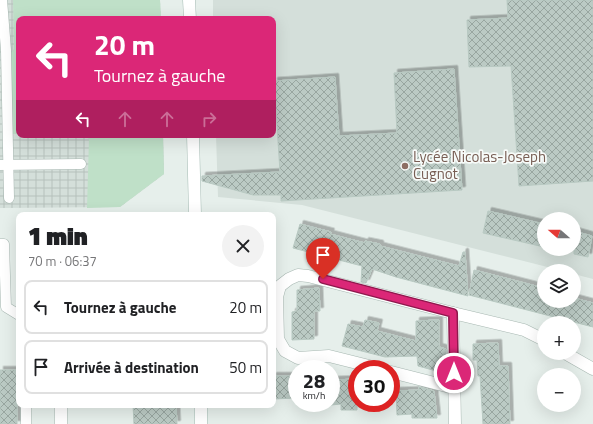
<!DOCTYPE html>
<html lang="fr">
<head>
<meta charset="utf-8">
<style>
	:root { --surface:#fff; --page:#f2f2f2; --text:#202124; --muted:#757577; --line:#e0e0e0 }
	body { margin:0; font-family:"Titillium Web",sans-serif; background:var(--page); color:var(--text); height:100vh; display:flex; flex-direction:column; font-size:15px; white-space:nowrap }
	* { box-sizing:border-box; margin:0 }
	p { font-size:13px; color:var(--muted) }
	.icon { flex:none; width:22px; height:22px; fill:none; stroke:currentColor; stroke-width:2; stroke-linecap:round; stroke-linejoin:round }
	.map { position:relative; flex:1; overflow:hidden }
	.details { position:absolute; left:16px; top:212px; width:260px; height:196px; display:flex; flex-direction:column; background:var(--surface); border-radius:8px; box-shadow:0 4px 16px #0002 }
	.details>* { flex:none }
	.banner { position:absolute; left:16px; top:16px; width:260px; height:122px; border-radius:8px; box-shadow:0 4px 16px #0002; background:#db2777; color:#fff; overflow:hidden }
	.needle { width:26px; rotate:290deg }
	.controls { position:absolute; left:537px; top:212px; display:grid; gap:8px }
	.controls a { display:grid; place-items:center; width:44px; height:44px; border-radius:50%; background:var(--surface); box-shadow:0 4px 16px #0002; font-size:20px }
	.speed { position:absolute; left:288px; top:360px; display:flex; gap:8px; font-size:20px; font-weight:700; text-align:center }
	.speed>* { display:grid; place-content:center; width:52px; height:52px; border-radius:50%; background:var(--surface); box-shadow:0 4px 16px #0002; line-height:1 }
	.speed small { font-size:10px; font-weight:400 }
	.speed .limit { border:6px solid #d22; background:#fff; color:#111 }
	.pin { position:absolute; display:grid; place-items:center; width:34px; height:34px; color:#fff; margin:-41px -17px; border-radius:50% 50% 50% 0; rotate:-45deg; box-shadow:0 0 4px #0007 }
	.pin .icon { rotate:45deg }
	.me { position:absolute; width:44px; margin:-22px; rotate:0deg; stroke-linejoin:round; filter:drop-shadow(0 0 3px #0008) }
	.turn { display:flex; align-items:center; gap:14px; height:84px; padding:0 12px; font-size:18px }
	.turn .icon { width:52px; height:52px; stroke-width:2.5 }
	.turn b { display:block; font-size:28px; line-height:34px }
	.lanes { display:flex; align-items:center; height:38px; padding:0 12px; background:#0003; justify-content:center; gap:20px; direction:ltr }
	.lanes .off { opacity:.35 }
	.round { display:grid; place-items:center; flex:none; width:42px; height:42px; border-radius:21px; background:var(--page) }
	.headline { display:flex; align-items:center; justify-content:space-between; height:68px; padding:0 12px }
	h1 { font-size:24px; font-weight:800; line-height:30px }
	ul { padding:0; list-style:none }
	li { display:flex; align-items:center; gap:12px; height:54px; margin:0 8px 6px; padding:0 4px; border:2px solid var(--line); border-radius:8px }
	li div { flex:1 }
	li b { display:block; font-size:15px }
	li em { font-style:normal }
	.map>svg:first-child { display:block }
	.built { fill:#d4dfda; fill-rule:evenodd }
	.industrial { fill:url(#industrial-grid) }
	.green { fill:#bfe0c8 }
	.building { fill:url(#building-cross-hatch); stroke:#b8c9c2; filter:url(#shadow) }
	.lines { fill:none; stroke-linecap:round; stroke-linejoin:round }
	.lane-casing { stroke:#a8b8b2; stroke-width:11 }
	.street-casing { stroke:#a8b8b2; stroke-width:13 }
	.secondary-casing { stroke:#a4bbb3; stroke-width:13 }
	.lane { stroke:#fff; stroke-width:10 }
	.street { stroke:#fff; stroke-width:12 }
	.secondary { stroke:#fff; stroke-width:12 }
	.route-casing { stroke:#8e194d; stroke-width:10 }
	.route { stroke:#db2777; stroke-width:7 }
	.education-dot { fill:#8d6e63; stroke:#f7fbf9; stroke-width:1.5 }
	.labels { text-anchor:middle; stroke-width:3.5; stroke-linejoin:round; paint-order:stroke }
	.education-label { font-size:15px; fill:#785e54; stroke:#f7fbf9; text-anchor:start }
</style>
</head>
<body>
<div class="map">
<svg width="593" height="424" viewBox="0 0 593 424">
	<defs>
		<pattern id="industrial-grid" width="8" height="8" patternUnits="userSpaceOnUse"><rect width="8" height="8" fill="#d4dfda"/><path d="M0 4h8M4 0v8" fill="none" stroke="#b6c1bc"/></pattern>
		<pattern id="building-cross-hatch" width="8" height="8" patternUnits="userSpaceOnUse"><rect width="8" height="8" fill="#bbcac4"/><path d="M0 0l8 8M0 8l8-8" fill="none" stroke="#98a6a0"/></pattern>
		<filter id="shadow"><feDropShadow dx="3.5" dy="-3.5" stdDeviation="0" flood-color="#0004"/></filter>
	</defs>
	<rect width="100%" height="100%" fill="#e6efeb"/>
	<path class="built" d="M213 0H593V279L574 274V271H563L302 205 218 197 216 135H273V19H213ZM544 219H574V249H544Z"/>
	<path class="industrial" d="M0 0H160L161 19H19V135H163L164 174 120 207 0 208Z"/>
	<g class="green">
		<path d="M13 0H160L161 19H19V134H13L11 53 14 49Z"/>
		<path d="M83 135H163L164 174 120 207 87 208 89 139Z"/>
	</g>
	<g class="building">
		<path d="M507 0H593V181L519 186 511 66 469 67 467 20 508 18Z"/>
		<path d="M454 69 462 190 281 201V195H253L202 181V176L280 172 274 81 335 77 339 136 397 133 394 73Z"/>
		<path d="M488 211 544 224V247L483 233Z"/>
		<path d="M300 224 331 232 330 234 365 243V241L380 244V246L459 266 463 252H465L468 296 396 277 372 269 366 283 361 282 362 266 293 248Z"/>
		<path d="M574 231 592 236 588 257 574 254Z"/>
		<path d="M474 270 544 288V301H574V298L593 303V327L469 295Z"/>
		<path d="M319 288 320 311H314V339L292 340V312L297 311V290Z"/>
		<path d="M365 320 379 323 377 331 416 341V321L439 320V347L446 349V355H439L440 372 418 366 417 356 385 357 342 346 348 324 363 327Z"/>
		<path d="M498 343 499 366H508L510 424H483L480 376H478L477 360H473V344Z"/>
		<rect x="0" y="370" width="17" height="54"/>
		<path d="M273 376H297V398L273 399Z"/>
		<path d="M357 379V410H341V404L331 405V389L333 380Z"/>
		<path d="M419 387 434 391 437 418H412V414L397 415 396 391 419 390Z"/>
		<path d="M133 405H176L177 424H134Z"/>
	</g>
	<g class="lines">
		<defs>
			<g id="lane">
				<path d="M2 0 6 50 9 198"/>
				<path d="M0 165 81 164"/>
				<path d="M0 244H4L6 307 19 315"/>
				<path d="M26 405V424"/>
			</g>
			<g id="street">
				<path d="M453 313 455 424"/>
				<path d="M565 353 593 369"/>
				<path d="M381 369 329 356 298 358 285 351 278 339 277 297 280 286 289 279 298 275 308 276 453 313 524 330 544 340"/>
				<path d="M391 372 454 388"/>
				<path d="M61 405V424"/>
			</g>
			<g id="secondary">
				<path d="M189 0 190 19"/>
				<path d="M193 135 195 215"/>
				<path d="M201 405V424"/>
			</g>
		</defs>
		<use href="#lane" class="lane-casing"/>
		<use href="#street" class="street-casing"/>
		<use href="#secondary" class="secondary-casing"/>
		<use href="#lane" class="lane"/>
		<use href="#street" class="street"/>
		<use href="#secondary" class="secondary"/>
	</g>
	<g class="lines">
		<defs>
			<path id="route" d="M323 279 453 313 454 373"/>
		</defs>
		<use href="#route" class="route-casing"/>
		<use href="#route" class="route"/>
	</g>
	<circle class="education-dot" cx="405" cy="166" r="4"/>
	<g class="labels">
		<g class="education-label">
			<text x="413" y="162">Lycée Nicolas-Joseph<tspan x="413" dy="17">Cugnot</tspan></text>
		</g>
	</g>
</svg>
<div class="controls">
<a><svg class="needle" viewBox="-14 -14 28 28"><path d="M0-13l5 13h-10z" fill="#e53935"/><path d="M0 13l5-13h-10z" fill="#757577"/></svg></a>
<a><svg class="icon" aria-label="layers" viewBox="0 0 24 24"><path d="M12 4l9 5-9 5-9-5zM3 14l9 5 9-5"/></svg></a>
<a>+</a>
<a>−</a>
</div>
<div class="speed"><div>28<small>km/h</small></div><div class="limit">30</div></div>
<div class="pin" style="left:323px;top:279px;background:#d93025"><svg class="icon" aria-label="arrive" viewBox="0 0 24 24"><path d="M6 21V4h12l-3 4 3 4H6"/></svg></div>
<svg class="me" style="left:454px;top:373px" viewBox="-20 -20 40 40"><circle r="17" fill="#db2777" stroke="#fff" stroke-width="3"/><path d="M0-11L8 9 0 5-8 9z" fill="#fff"/></svg>
<div class="banner">
<div class="turn"><svg class="icon" aria-label="left" viewBox="0 0 24 24"><path d="M17 20v-9H6M10 6l-5 5 5 5"/></svg><div><b>20 m</b>Tournez à gauche</div></div>
<div class="lanes"><svg class="icon" aria-label="left" viewBox="0 0 24 24"><path d="M17 20v-9H6M10 6l-5 5 5 5"/></svg><svg class="icon off" aria-label="ahead" viewBox="0 0 24 24"><path d="M12 20V5M6 11l6-6 6 6"/></svg><svg class="icon off" aria-label="ahead" viewBox="0 0 24 24"><path d="M12 20V5M6 11l6-6 6 6"/></svg><svg class="icon off" aria-label="right" viewBox="0 0 24 24"><path d="M7 20v-9h11M14 6l5 5-5 5"/></svg></div>
</div>
<section class="details">
<div class="headline"><div><h1>1 min</h1><p>70 m · 06:37</p></div><a class="round"><svg class="icon" aria-label="close" viewBox="0 0 24 24"><path d="M6 6l12 12M18 6L6 18"/></svg></a></div>
<ul>
<li><svg class="icon" aria-label="left" viewBox="0 0 24 24"><path d="M17 20v-9H6M10 6l-5 5 5 5"/></svg><div><b>Tournez à gauche</b></div><em>20 m</em></li>
<li><svg class="icon" aria-label="arrive" viewBox="0 0 24 24"><path d="M6 21V4h12l-3 4 3 4H6"/></svg><div><b>Arrivée à destination</b></div><em>50 m</em></li>
</ul>
</section>
</div>
</body>
</html>
